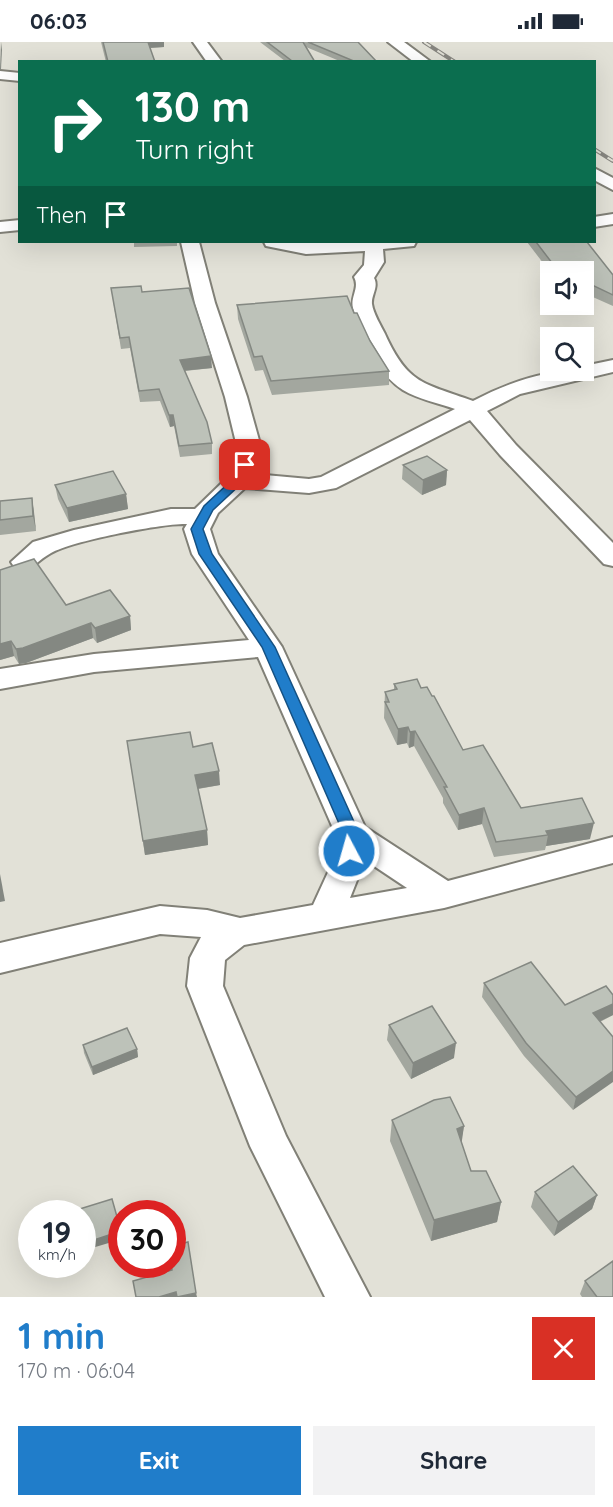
<!DOCTYPE html>
<html lang="en">
<head>
<meta charset="utf-8">
<style>
	:root { --surface:#fff; --page:#f2f2f3; --text:#1f2937; --muted:#747a83; --accent:#207dca }
	body { margin:0; font-family:Quicksand,sans-serif; background:var(--page); color:var(--text); height:100vh; display:flex; flex-direction:column; font-size:22px; white-space:nowrap }
	* { box-sizing:border-box; margin:0 }
	p { font-size:20px; color:var(--muted) }
	.icon { flex:none; width:33px; height:33px; fill:none; stroke:currentColor; stroke-width:2; stroke-linecap:round; stroke-linejoin:round }
	.map { position:relative; height:1255px; overflow:hidden }
	.panel { display:flex; flex-direction:column; background:var(--surface); flex:1 }
	.panel>* { flex:none }
	.guide { position:absolute; left:18px; top:18px; width:578px; height:183px; border-radius:0px; box-shadow:0 6px 24px #0002; background:#0b6e4f; color:#fff; overflow:hidden }
	.fabs { position:absolute; left:540px; top:219px; display:grid; gap:12px }
	.fabs a { display:grid; place-items:center; width:54px; height:54px; border-radius:0px; background:var(--surface); box-shadow:0 6px 24px #0002; font-size:30px }
	.speed { position:absolute; left:18px; top:1158px; display:flex; gap:12px; font-size:30px; font-weight:700; text-align:center }
	.speed>* { display:grid; place-content:center; width:78px; height:78px; border-radius:50%; background:var(--surface); box-shadow:0 6px 24px #0002; line-height:1 }
	.speed small { font-size:15px; font-weight:400 }
	.speed .limit { border:9px solid #d22; background:#fff; color:#111 }
	.pin { position:absolute; display:grid; place-items:center; width:51px; height:51px; color:#fff; margin:-26px; border-radius:12px; box-shadow:0 3px 9px #0006 }
	.me { position:absolute; width:66px; margin:-33px; rotate:354deg; stroke-linejoin:round; filter:drop-shadow(0 0 4px #0008) }
	.turn { display:flex; align-items:center; gap:21px; height:126px; padding:0 18px; font-size:27px }
	.turn .icon { width:78px; height:78px; stroke-width:2.5 }
	.turn b { display:block; font-size:42px; line-height:51px }
	.then { display:flex; align-items:center; height:57px; padding:0 18px; background:#0003; gap:12px; font-size:22px }
	.round { display:grid; place-items:center; flex:none; width:63px; height:63px; border-radius:0px; background:var(--page) }
	.headline { display:flex; align-items:center; justify-content:space-between; height:102px; padding:0 18px }
	h1 { font-size:36px; font-weight:800; line-height:45px; color:var(--accent) }
	.primary-button { display:flex; gap:12px; margin-top:auto; padding:12px 18px }
	.primary-button a { flex:1; height:69px; border-radius:0px; background:var(--accent); color:#fff; font-size:24px; font-weight:800; line-height:69px; text-align:center }
	.primary-button a+a { background:var(--page); color:var(--text) }
	.status { display:flex; justify-content:space-between; align-items:center; height:42px; padding:0 30px; background:var(--surface); direction:ltr }
	.status svg { height:16px; fill:currentColor }
	.map>svg:first-child { display:block }
	.lines { fill:none; stroke-linecap:round; stroke-linejoin:round }
	.minor-casing { stroke:#818077; stroke-width:4 }
	.minor { fill:#fff; fill-rule:evenodd }
	.rail-casing { stroke:#878680; stroke-width:4 }
	.rail { stroke:#e2e1d7; stroke-width:2; stroke-dasharray:8; stroke-linecap:butt }
	.wall { fill:#a3a79f }
	.shaded-wall { fill:#848882 }
	.building { fill:#bdc2b9; stroke:#848882; stroke-width:1.5 }
	.route { fill:#207dca; stroke:#155183; stroke-width:1.5 }
</style>
</head>
<body>
<div class="status"><b>06:03</b><svg viewBox="0 0 49 12"><path d="M0 12V9h3v3zM5 12V6h3v6zM10 12V3h3v9zM15 12V0h3v12zM26 1h20v11H26zM47 4h2v5h-2z"/></svg></div>
<div class="map">
<svg width="613" height="1255" viewBox="0 0 613 1255">
	<rect width="100%" height="100%" fill="#e2e1d7"/>
	<g class="lines">
		<defs>
			<g id="minor">
				<path d="M193 0H207L222 20H207Z"/>
				<path d="M388 0H404L431 20H414Z"/>
				<path d="M0 29 20 31V39L0 37Z"/>
				<path d="M594 126 613 136V148L594 138Z"/>
				<path d="M613 172V182L594 185V175Z"/>
				<path d="M20 178V188L0 190V180Z"/>
				<path d="M181 200H199L215 261 247 355 262 409 253 432 309 437 321 435 455 367C438 361 418 357 403 348 377 332 362 294 353 266 350 255 360 246 354 235L364 223 365 209 306 212 266 204 264 200H416L414 204 383 207 384 220 374 236C379 245 371 253 372 262 373 271 381 284 385 292 408 343 424 341 473 359 507 341 544 328 584 328V324L613 318V330L520 352 487 369 516 403 613 501V524L604 522 500 413 470 378 336 446 309 451 245 446 218 471 210 487 218 512 282 605 365 785 448 839 613 795V821L444 866 244 903 225 918 223 944 286 1094 370 1255H325L250 1104 187 944 190 916 201 895 160 892 0 931V901L160 864 207 868 240 876 313 863 330 826 336 793 258 615 94 630 0 647V627L94 612 249 598 192 512 184 487 187 482C163 481 72 499 51 511 36 519 33 530 15 526L11 520 33 500 74 488 171 467H195L228 435 238 409 225 355 195 261ZM365 818 407 846 350 856Z"/>
			</g>
		</defs>
		<use href="#minor" class="minor-casing"/>
		<use href="#minor" class="minor"/>
		<defs>
			<g id="rail">
				<path d="M424 0 455 20"/>
				<path d="M594 107 613 119"/>
			</g>
		</defs>
		<use href="#rail" class="rail-casing"/>
		<use href="#rail" class="rail"/>
	</g>
	<g class="wall">
		<path d="M101 0H164V5L150 6 155 20H106Z"/>
		<path d="M260 0H358L377 20H342L306 5 315 20 285 19Z"/>
		<path d="M134 200H177V204L134 205Z"/>
		<path d="M527 200H587L613 233V264L586 252H584V230H550Z"/>
		<path d="M111 246 142 250 212 326 185 329 212 401V412L180 415 174 384 170 385 160 359 140 360 130 306 121 307Z"/>
		<path d="M237 263 354 271 389 329V343L272 353 263 328 255 329 238 277Z"/>
		<path d="M403 423 447 428 446 443 422 453 402 437Z"/>
		<path d="M55 443 126 452 128 467 69 480 58 457Z"/>
		<path d="M32 456 36 489 0 493V459Z"/>
		<path d="M0 528 66 563 130 574 131 588 97 601 93 596 26 621 19 622 14 614 0 618Z"/>
		<path d="M394 642 421 646 463 708 521 766 590 797 546 804 545 808 494 815 482 782 458 788 443 761V756L414 704 409 706 407 701 397 703 384 676 385 650 394 648Z"/>
		<path d="M127 699 193 705 220 743 198 747 207 788 208 803 145 813Z"/>
		<path d="M484 941 565 963 613 953V973L600 980 573 1068 524 1014 482 955Z"/>
		<path d="M389 983 454 1016 411 1037 387 998Z"/>
		<path d="M83 1003 137 1007 138 1015 93 1033 84 1011Z"/>
		<path d="M392 1078 464 1084 461 1100 471 1129 501 1160 497 1180 431 1199 390 1099Z"/>
		<path d="M535 1150 597 1153 592 1167 554 1194 531 1165Z"/>
		<path d="M585 1239 613 1255H582L580 1252Z"/>
	</g>
	<g class="shaded-wall">
		<path d="M1 0 2 8 1 27 0 28Z"/>
		<path d="M147 0H164V5L147 6Z"/>
		<path d="M211 314 212 326 181 329 180 318Z"/>
		<path d="M169 373H173L174 384 170 385Z"/>
		<path d="M447 428 446 443 422 453 423 438Z"/>
		<path d="M126 452 128 467 69 480 67 466Z"/>
		<path d="M32 456 34 470 36 489 33 474Z"/>
		<path d="M130 574 131 588 97 601 95 586Z"/>
		<path d="M91 581 93 596 26 621 19 622 16 607Z"/>
		<path d="M11 599 14 614 0 618V602Z"/>
		<path d="M408 685 407 701 397 703 398 687Z"/>
		<path d="M415 689 414 704 409 706 410 690Z"/>
		<path d="M219 729 220 743 196 747 195 733Z"/>
		<path d="M484 766 482 782 458 788 459 773Z"/>
		<path d="M594 781 590 797 546 804 548 793 546 789Z"/>
		<path d="M207 788 208 803 145 813 143 799Z"/>
		<path d="M0 832 5 859 0 860Z"/>
		<path d="M613 962V973L590 984 593 971Z"/>
		<path d="M456 1001 454 1016 411 1037 413 1021Z"/>
		<path d="M137 1007 138 1015 93 1033 92 1025Z"/>
		<path d="M613 1029V1040L573 1068 576 1055Z"/>
		<path d="M464 1084 461 1105 457 1087Z"/>
		<path d="M597 1153 592 1167 554 1194 558 1180Z"/>
		<path d="M501 1160 497 1180 431 1199 434 1178Z"/>
		<path d="M121 1189 122 1197 82 1209V1202Z"/>
		<path d="M176 1250 177 1255H159Z"/>
		<path d="M196 1251 197 1255H177Z"/>
	</g>
	<g class="building">
		<path d="M103 0H148L155 20H108Z"/>
		<path d="M267 0H303L315 20H285L292 19Z"/>
		<path d="M308 0H358L377 20H356Z"/>
		<path d="M536 200H587L613 233V253L588 241 584 242V230H559Z"/>
		<path d="M141 244 142 250 189 246 211 314 180 318 207 380 212 401 179 404 173 373H169L159 347 139 349 129 295 120 296 111 246Z"/>
		<path d="M347 254 354 271H357L370 299 389 329 271 339 262 314 254 315 237 263Z"/>
		<path d="M427 414 447 428 423 438 403 423Z"/>
		<path d="M113 429 126 452 67 466 55 443Z"/>
		<path d="M32 456 33 474 0 478V459Z"/>
		<path d="M34 517 66 563 110 548 130 574 95 586 91 581 23 606 16 607 11 599 0 602V528Z"/>
		<path d="M417 637 421 646 427 645 432 654H434L463 708 483 703 521 766 582 756 594 781 546 789 548 793 496 800 484 766 459 773 444 745H447L415 689 410 690 408 685 398 687 385 660H389L385 650 397 647 394 642Z"/>
		<path d="M190 690 193 705 212 701 219 729 195 733 207 788 143 799 127 699Z"/>
		<path d="M531 920 565 963 606 944 613 953V962L593 971 613 995V1029L576 1055 526 1001 484 941Z"/>
		<path d="M432 964 456 1001 413 1021 389 983Z"/>
		<path d="M127 986 137 1007 92 1025 83 1003Z"/>
		<path d="M450 1055 464 1084 457 1087 471 1129H486L501 1160 434 1178 392 1078 434 1058Z"/>
		<path d="M573 1124 597 1153 558 1180 535 1150Z"/>
		<path d="M112 1157 121 1189 82 1202V1172H73V1169Z"/>
		<path d="M188 1200 196 1251 177 1255 176 1250 159 1255H136L133 1239 172 1228 171 1222H172V1204Z"/>
		<path d="M613 1219V1255H597L585 1239Z"/>
	</g>
	<path class="route" d="M245 420 250 423 243 440 213 468 203 487 212 512 275 605 360 793 357 809 349 815 341 809 344 793 262 605 199 512 191 487 204 464 234 436 239 423Z"/>
</svg>
<div class="fabs">
<a><svg class="icon" aria-label="sound" viewBox="0 0 24 24"><path d="M4 9h4l5-4v14l-5-4H4zM17 9q2 3 0 6"/></svg></a>
<a><svg class="icon" aria-label="search" viewBox="0 0 24 24"><circle cx="10" cy="10" r="6"/><path d="M15 15l6 6"/></svg></a>
</div>
<div class="speed"><div>19<small>km/h</small></div><div class="limit">30</div></div>
<div class="pin" style="left:245px;top:423px;background:#d93025"><svg class="icon" aria-label="arrive" viewBox="0 0 24 24"><path d="M6 21V4h12l-3 4 3 4H6"/></svg></div>
<svg class="me" style="left:349px;top:809px" viewBox="-20 -20 40 40"><circle r="17" fill="#207dca" stroke="#fff" stroke-width="3"/><path d="M0-11L8 9 0 5-8 9z" fill="#fff"/></svg>
<div class="guide">
<div class="turn"><svg class="icon" aria-label="right" viewBox="0 0 24 24"><path d="M7 20v-9h11M14 6l5 5-5 5"/></svg><div><b>130 m</b>Turn right</div></div>
<div class="then">Then<svg class="icon" aria-label="arrive" viewBox="0 0 24 24"><path d="M6 21V4h12l-3 4 3 4H6"/></svg></div>
</div>
</div>
<section class="panel">
<div class="headline"><div><h1>1 min</h1><p>170 m · 06:04</p></div><a class="round" style="background:#d93025;color:#fff"><svg class="icon" aria-label="close" viewBox="0 0 24 24"><path d="M6 6l12 12M18 6L6 18"/></svg></a></div>
<div class="primary-button"><a>Exit</a><a>Share</a></div>
</section>
</body>
</html>
